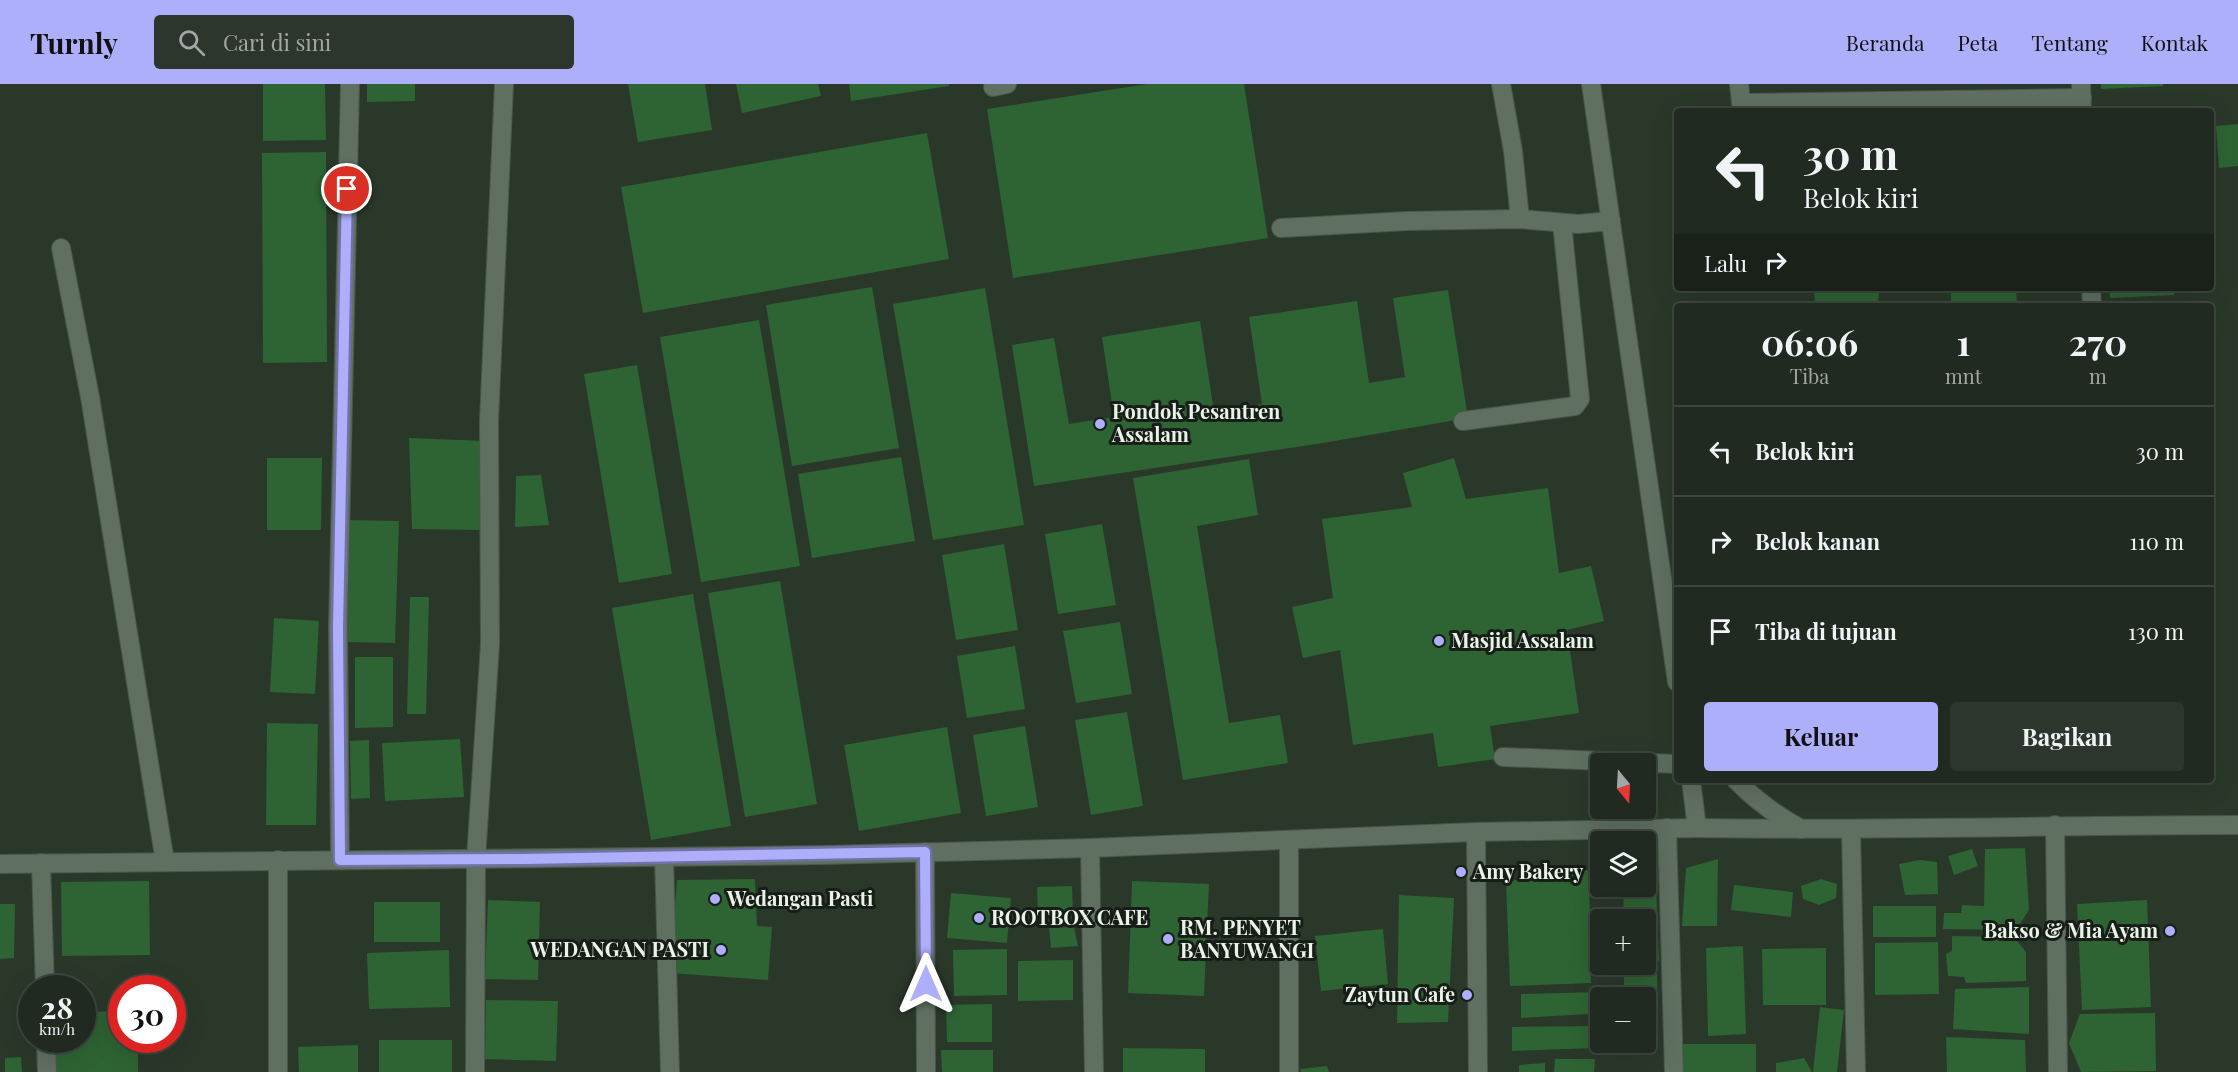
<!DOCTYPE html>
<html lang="id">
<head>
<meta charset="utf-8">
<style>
	:root { --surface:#202a20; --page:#2d362d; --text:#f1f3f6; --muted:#a2a7a5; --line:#3d463e; --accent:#adaffb }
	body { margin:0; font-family:"Playfair Display",serif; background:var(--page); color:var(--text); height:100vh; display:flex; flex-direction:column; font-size:22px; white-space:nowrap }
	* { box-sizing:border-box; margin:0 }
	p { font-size:20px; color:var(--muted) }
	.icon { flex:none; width:33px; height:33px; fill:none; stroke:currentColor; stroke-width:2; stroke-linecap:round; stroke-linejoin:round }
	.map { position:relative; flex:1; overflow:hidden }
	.details { position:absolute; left:1674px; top:219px; width:540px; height:480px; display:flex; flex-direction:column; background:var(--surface); border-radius:6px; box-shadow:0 6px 24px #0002,0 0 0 2px var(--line) }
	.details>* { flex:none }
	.guide { position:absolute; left:1674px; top:24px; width:540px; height:183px; border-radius:6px; box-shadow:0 6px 24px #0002,0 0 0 2px var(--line); background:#202a20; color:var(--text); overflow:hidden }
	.needle { width:39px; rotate:162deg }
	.fabs { position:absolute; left:1590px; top:669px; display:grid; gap:12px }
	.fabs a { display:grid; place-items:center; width:66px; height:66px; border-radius:6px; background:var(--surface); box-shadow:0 6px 24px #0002,0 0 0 2px var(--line); font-size:30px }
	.speed { position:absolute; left:18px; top:891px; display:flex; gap:12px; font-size:30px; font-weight:700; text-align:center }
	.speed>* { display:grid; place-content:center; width:78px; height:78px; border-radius:50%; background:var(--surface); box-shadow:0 6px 24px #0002,0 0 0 2px var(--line); line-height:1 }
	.speed small { font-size:15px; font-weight:400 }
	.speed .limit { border:9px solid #d22; background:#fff; color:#111 }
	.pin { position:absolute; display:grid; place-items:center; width:51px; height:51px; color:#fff; margin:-26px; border:3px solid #fff; border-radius:50%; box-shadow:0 2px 6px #0007 }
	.me { position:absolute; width:66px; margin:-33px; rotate:0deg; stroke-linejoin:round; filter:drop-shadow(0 0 4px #0008) }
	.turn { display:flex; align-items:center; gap:21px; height:126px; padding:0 30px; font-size:27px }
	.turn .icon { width:78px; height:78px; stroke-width:2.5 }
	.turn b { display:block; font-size:42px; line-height:51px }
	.then { display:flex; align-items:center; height:57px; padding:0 30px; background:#0003; gap:12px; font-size:22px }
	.eta { display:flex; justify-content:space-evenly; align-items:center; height:102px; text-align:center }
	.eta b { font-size:36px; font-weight:700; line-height:42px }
	.cta { display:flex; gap:12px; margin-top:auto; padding:12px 30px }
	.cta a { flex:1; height:69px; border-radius:6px; background:var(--accent); color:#111; font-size:24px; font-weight:700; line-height:69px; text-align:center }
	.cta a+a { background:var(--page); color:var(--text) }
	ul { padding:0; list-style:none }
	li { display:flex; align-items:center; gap:18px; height:90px; padding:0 30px; border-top:2px solid var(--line) }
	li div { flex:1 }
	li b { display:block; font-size:22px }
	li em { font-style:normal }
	header { display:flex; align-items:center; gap:36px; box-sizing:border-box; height:84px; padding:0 30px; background:var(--accent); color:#111 }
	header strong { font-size:28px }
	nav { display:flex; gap:33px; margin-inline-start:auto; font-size:21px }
	.search { width:420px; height:54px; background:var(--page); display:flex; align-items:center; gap:15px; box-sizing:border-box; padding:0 21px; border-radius:6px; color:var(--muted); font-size:22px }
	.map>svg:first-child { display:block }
	.building { fill:#2e6333 }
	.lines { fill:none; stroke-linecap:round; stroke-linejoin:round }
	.lane-casing { stroke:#4a564b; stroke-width:20 }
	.street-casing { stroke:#4a564b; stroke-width:20 }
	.secondary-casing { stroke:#4a564b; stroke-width:20 }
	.lane { stroke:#5f6f60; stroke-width:18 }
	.street { stroke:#5f6f60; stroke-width:18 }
	.secondary { stroke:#5f6f60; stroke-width:18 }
	.route-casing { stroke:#7072a3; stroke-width:15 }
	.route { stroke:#adaffb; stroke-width:10 }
	.poi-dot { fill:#adaffb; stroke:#171d17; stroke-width:2 }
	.labels { text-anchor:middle; stroke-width:6; stroke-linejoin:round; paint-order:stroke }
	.poi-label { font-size:20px; font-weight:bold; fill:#eaf3ea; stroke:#171d17; text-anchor:start }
</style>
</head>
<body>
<header>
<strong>Turnly</strong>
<div class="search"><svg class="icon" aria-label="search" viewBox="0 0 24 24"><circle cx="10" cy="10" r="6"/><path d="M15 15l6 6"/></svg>Cari di sini</div>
<nav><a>Beranda</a><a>Peta</a><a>Tentang</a><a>Kontak</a></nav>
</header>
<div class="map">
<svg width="2238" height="988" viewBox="0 0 2238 988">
	<rect width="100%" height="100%" fill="#2a382a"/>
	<g class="building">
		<path d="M263 0H325L326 56 263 57Z"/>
		<path d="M367 0H415V17L367 18Z"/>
		<path d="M628 0H705L712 46 638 58Z"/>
		<path d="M736 0H818L821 12 742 29Z"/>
		<path d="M849 0H949V2L851 17Z"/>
		<path d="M1147 0H1244L1268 154 1013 194 987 25Z"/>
		<path d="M2101 0H2163V2L2101 5Z"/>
		<path d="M2238 40V82L2219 84 2216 42Z"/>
		<path d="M927 49 949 175 643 229 621 103Z"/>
		<path d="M326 68 327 278 263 279 262 69Z"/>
		<path d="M872 203 899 364 792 382 766 221Z"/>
		<path d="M985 204 1024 441 933 456 893 220Z"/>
		<path d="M1814 204H1879L1878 222H1815Z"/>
		<path d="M1951 204H2016L2017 222H1951Z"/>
		<path d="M2109 204H2174V211L2110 214Z"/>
		<path d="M1448 206 1468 334 1323 359 1034 402 1012 261 1054 254 1069 340 1114 333 1102 253 1200 237 1214 328 1262 320 1249 233 1357 217 1369 299 1405 293 1393 214Z"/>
		<path d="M759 236 800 482 701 498 660 253Z"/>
		<path d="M637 281 672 490 619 499 584 290Z"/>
		<path d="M409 354 485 357 483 446 412 445Z"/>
		<path d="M901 373 915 457 812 474 798 390Z"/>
		<path d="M267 374H322L321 446H267Z"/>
		<path d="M1454 374 1466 415 1548 404 1559 489 1591 482 1604 537 1567 546 1579 629 1490 642 1495 675 1438 683 1433 649 1353 661 1340 566 1303 574 1292 523 1333 514 1322 435 1412 423 1403 389Z"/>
		<path d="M1249 375 1258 431 1197 442 1229 639 1280 631 1288 679 1183 696 1133 394Z"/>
		<path d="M541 391 549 441 515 443 516 392Z"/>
		<path d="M347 436 399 437 395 559 344 558Z"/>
		<path d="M1102 440 1116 521 1058 530 1045 450Z"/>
		<path d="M1004 460 1018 546 956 556 942 471Z"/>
		<path d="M780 497 817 720 745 733 708 509Z"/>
		<path d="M693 510 731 742 651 756 612 524Z"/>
		<path d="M410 513H429L426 630H407Z"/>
		<path d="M274 534 319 537 315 610 270 608Z"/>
		<path d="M1120 538 1132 610 1076 619 1063 547Z"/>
		<path d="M1015 562 1025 625 967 634 957 572Z"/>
		<path d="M355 573H393V643L355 644Z"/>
		<path d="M1127 628 1143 722 1091 731 1075 636Z"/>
		<path d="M267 639 318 640 316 741H266Z"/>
		<path d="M1025 642 1038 723 986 732 973 651Z"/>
		<path d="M947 643 961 729 859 747 844 661Z"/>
		<path d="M460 655 464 713 385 717 382 659Z"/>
		<path d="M369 656 370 714 351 715 350 657Z"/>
		<path d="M2025 764 2029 826 2016 846 1943 845 1944 829H1961L1962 821 1984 822 1985 765Z"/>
		<path d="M1972 765 1978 782 1954 791 1948 772Z"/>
		<path d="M1718 775 1717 842H1682L1686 784Z"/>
		<path d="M1655 776 1659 877H1646V836H1624L1623 802H1646V777Z"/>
		<path d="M1920 776 1937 778 1938 810 1905 811 1899 780Z"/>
		<path d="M1547 785 1552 793 1562 795 1568 787 1589 786 1591 899 1510 902 1506 799 1516 796 1525 788Z"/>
		<path d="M755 795 757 842 772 843 768 896 670 889 677 796Z"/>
		<path d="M1821 795 1837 800 1836 814 1819 821 1803 815 1801 802Z"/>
		<path d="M149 797 150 871 62 872 61 798Z"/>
		<path d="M1132 797 1209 800 1204 912 1128 909Z"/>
		<path d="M1734 801 1793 808 1791 833 1731 826Z"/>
		<path d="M1072 802 1073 830 1038 831 1037 803Z"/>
		<path d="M951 809 1011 814 1007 859 947 854Z"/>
		<path d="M1399 811 1454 814 1448 938 1397 939Z"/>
		<path d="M488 816 540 818 538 896 485 895Z"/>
		<path d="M2147 816 2151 923 2082 926 2077 820Z"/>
		<rect x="374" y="818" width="66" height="40"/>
		<path d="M0 820H15L14 874 0 875Z"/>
		<rect x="1873" y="822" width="63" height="31"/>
		<path d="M1074 843 1078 862 1051 864 1049 844Z"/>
		<path d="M1383 845 1388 900 1321 907 1315 852Z"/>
		<path d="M1952 852 2014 853 2026 868V897L1966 899 1964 893 1948 892 1946 870 1952 867Z"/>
		<path d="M1938 858 1939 910 1875 911V859Z"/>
		<path d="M1743 862 1746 950 1708 952 1706 864Z"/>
		<path d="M1826 864V921H1763L1762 865Z"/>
		<path d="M1007 865V911L954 912 953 866Z"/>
		<path d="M449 866 450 923 369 925 367 869Z"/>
		<path d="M1073 876V916L1018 917V877Z"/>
		<path d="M1624 890H1657L1658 960H1646V914H1624Z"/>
		<path d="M2029 903V950L1953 945 1955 905Z"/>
		<path d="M1600 908 1589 930 1521 934V910Z"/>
		<path d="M486 916 558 917 556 977 485 975Z"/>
		<path d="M992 920V958H947L946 921Z"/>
		<path d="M1820 923 1844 926 1837 988H1813Z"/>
		<path d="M122 927V956H138V988H56V956H82V928Z"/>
		<path d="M2155 929 2156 987 2081 988 2069 959 2080 930Z"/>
		<path d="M1596 942 1597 964 1512 967V943Z"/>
		<path d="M1946 953 2025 956 2026 988H1947Z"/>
		<rect x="379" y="956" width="73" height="32"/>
		<rect x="1681" y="960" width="75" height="28"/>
		<path d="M358 961V988H299L298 963Z"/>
		<path d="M1123 964 1205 965V988H1123Z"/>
		<path d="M941 966H993V988H942Z"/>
		<path d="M21 973 22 988H5V974Z"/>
		<path d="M1804 974 1812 988H1776V979Z"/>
		<path d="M1555 975H1595L1594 988H1554Z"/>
		<path d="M1545 979V988H1519V981Z"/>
		<path d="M1327 982 1329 988H1301L1300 985Z"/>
	</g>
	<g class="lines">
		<defs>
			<g id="lane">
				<path d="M1501 0 1513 67 1520 135"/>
				<path d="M1739 0 1742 27"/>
				<path d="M2081 0 2082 27"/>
				<path d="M993 3 1007 0"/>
				<path d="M1742 19 2082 14"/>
				<path d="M1281 144 1407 137 1520 135 1578 140 1611 137"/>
				<path d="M61 164 90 313 165 778"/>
				<path d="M2091 204 2092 222"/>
				<path d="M1463 337 1575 322 1580 315 1562 139"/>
				<path d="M1503 673 1677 680"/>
			</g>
			<g id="street">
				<path d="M2055 741 2058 988"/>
				<path d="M1667 744 1674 988"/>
				<path d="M1851 746 1856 988"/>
				<path d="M1476 748 1478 988"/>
				<path d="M1289 757V988"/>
				<path d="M1090 764 1094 988"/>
				<path d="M925 768 926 988"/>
				<path d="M664 773 670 988"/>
				<path d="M340 775 338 543 350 0"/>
				<path d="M278 776V988"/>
				<path d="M41 779 45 904"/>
				<path d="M46 956 47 988"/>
				<path d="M475 988 476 775 490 560 489 337 504 0"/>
			</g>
			<g id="secondary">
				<path d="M1591 0 1677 598"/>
				<path d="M1736 696C1755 716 1776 731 1801 745"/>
				<path d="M1697 744C1877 747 2058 741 2238 741"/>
				<path d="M0 780 823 771 1090 764 1476 748 1697 744 1691 696"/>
			</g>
		</defs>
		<use href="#lane" class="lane-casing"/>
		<use href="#street" class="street-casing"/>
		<use href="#secondary" class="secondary-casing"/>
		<use href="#lane" class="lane"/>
		<use href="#street" class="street"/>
		<use href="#secondary" class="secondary"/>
	</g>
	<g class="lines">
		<defs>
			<path id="route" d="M347 105 338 543 340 776 523 775 925 768 926 900"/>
		</defs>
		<use href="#route" class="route-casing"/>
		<use href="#route" class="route"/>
	</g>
	<g class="poi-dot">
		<circle cx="1100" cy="340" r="6"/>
		<circle cx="1439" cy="557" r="6"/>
		<circle cx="1461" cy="788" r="6"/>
		<circle cx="715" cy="815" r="6"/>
		<circle cx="979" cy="834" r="6"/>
		<circle cx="2170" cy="847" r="6"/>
		<circle cx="1168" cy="855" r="6"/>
		<circle cx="721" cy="866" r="6"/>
		<circle cx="1467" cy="911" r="6"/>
	</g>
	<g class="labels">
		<g class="poi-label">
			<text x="1112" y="335">Pondok Pesantren<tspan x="1112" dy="23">Assalam</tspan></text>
			<text x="1451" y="564">Masjid Assalam</text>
			<text x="1473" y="795">Amy Bakery</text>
			<text x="727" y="822">Wedangan Pasti</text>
			<text x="991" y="841">ROOTBOX CAFE</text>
			<text x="1180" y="851">RM. PENYET<tspan x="1180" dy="23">BANYUWANGI</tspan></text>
			<text x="2158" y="854" text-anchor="end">Bakso &amp; Mia Ayam</text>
			<text x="709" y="873" text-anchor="end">WEDANGAN PASTI</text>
			<text x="1455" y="918" text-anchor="end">Zaytun Cafe</text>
		</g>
	</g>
</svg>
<div class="fabs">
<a><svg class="needle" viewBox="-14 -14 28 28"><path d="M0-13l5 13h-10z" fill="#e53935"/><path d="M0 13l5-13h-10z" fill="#a2a7a5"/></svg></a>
<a><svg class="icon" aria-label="layers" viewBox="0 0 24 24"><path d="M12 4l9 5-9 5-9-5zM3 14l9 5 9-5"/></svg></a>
<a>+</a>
<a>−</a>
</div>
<div class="speed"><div>28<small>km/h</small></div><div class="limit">30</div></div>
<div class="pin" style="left:347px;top:105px;background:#d93025"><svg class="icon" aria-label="arrive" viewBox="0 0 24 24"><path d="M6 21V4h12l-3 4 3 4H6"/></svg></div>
<svg class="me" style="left:926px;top:900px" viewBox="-20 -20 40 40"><path d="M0-17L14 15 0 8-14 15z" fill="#adaffb" stroke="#fff" stroke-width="4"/></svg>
<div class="guide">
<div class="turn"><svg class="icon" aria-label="left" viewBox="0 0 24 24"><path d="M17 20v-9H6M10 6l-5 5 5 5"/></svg><div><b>30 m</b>Belok kiri</div></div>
<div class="then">Lalu<svg class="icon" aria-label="right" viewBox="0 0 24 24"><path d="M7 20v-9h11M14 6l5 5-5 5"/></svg></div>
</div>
<section class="details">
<div class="eta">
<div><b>06:06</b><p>Tiba</p></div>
<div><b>1</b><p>mnt</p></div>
<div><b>270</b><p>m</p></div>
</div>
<ul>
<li><svg class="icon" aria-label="left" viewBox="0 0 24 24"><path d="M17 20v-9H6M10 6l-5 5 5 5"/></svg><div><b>Belok kiri</b></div><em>30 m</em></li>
<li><svg class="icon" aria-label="right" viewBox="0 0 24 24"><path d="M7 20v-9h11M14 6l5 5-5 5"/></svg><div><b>Belok kanan</b></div><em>110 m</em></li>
<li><svg class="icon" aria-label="arrive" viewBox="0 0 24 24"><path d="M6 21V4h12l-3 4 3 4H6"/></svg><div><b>Tiba di tujuan</b></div><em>130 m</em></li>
</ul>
<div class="cta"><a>Keluar</a><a>Bagikan</a></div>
</section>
</div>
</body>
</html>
